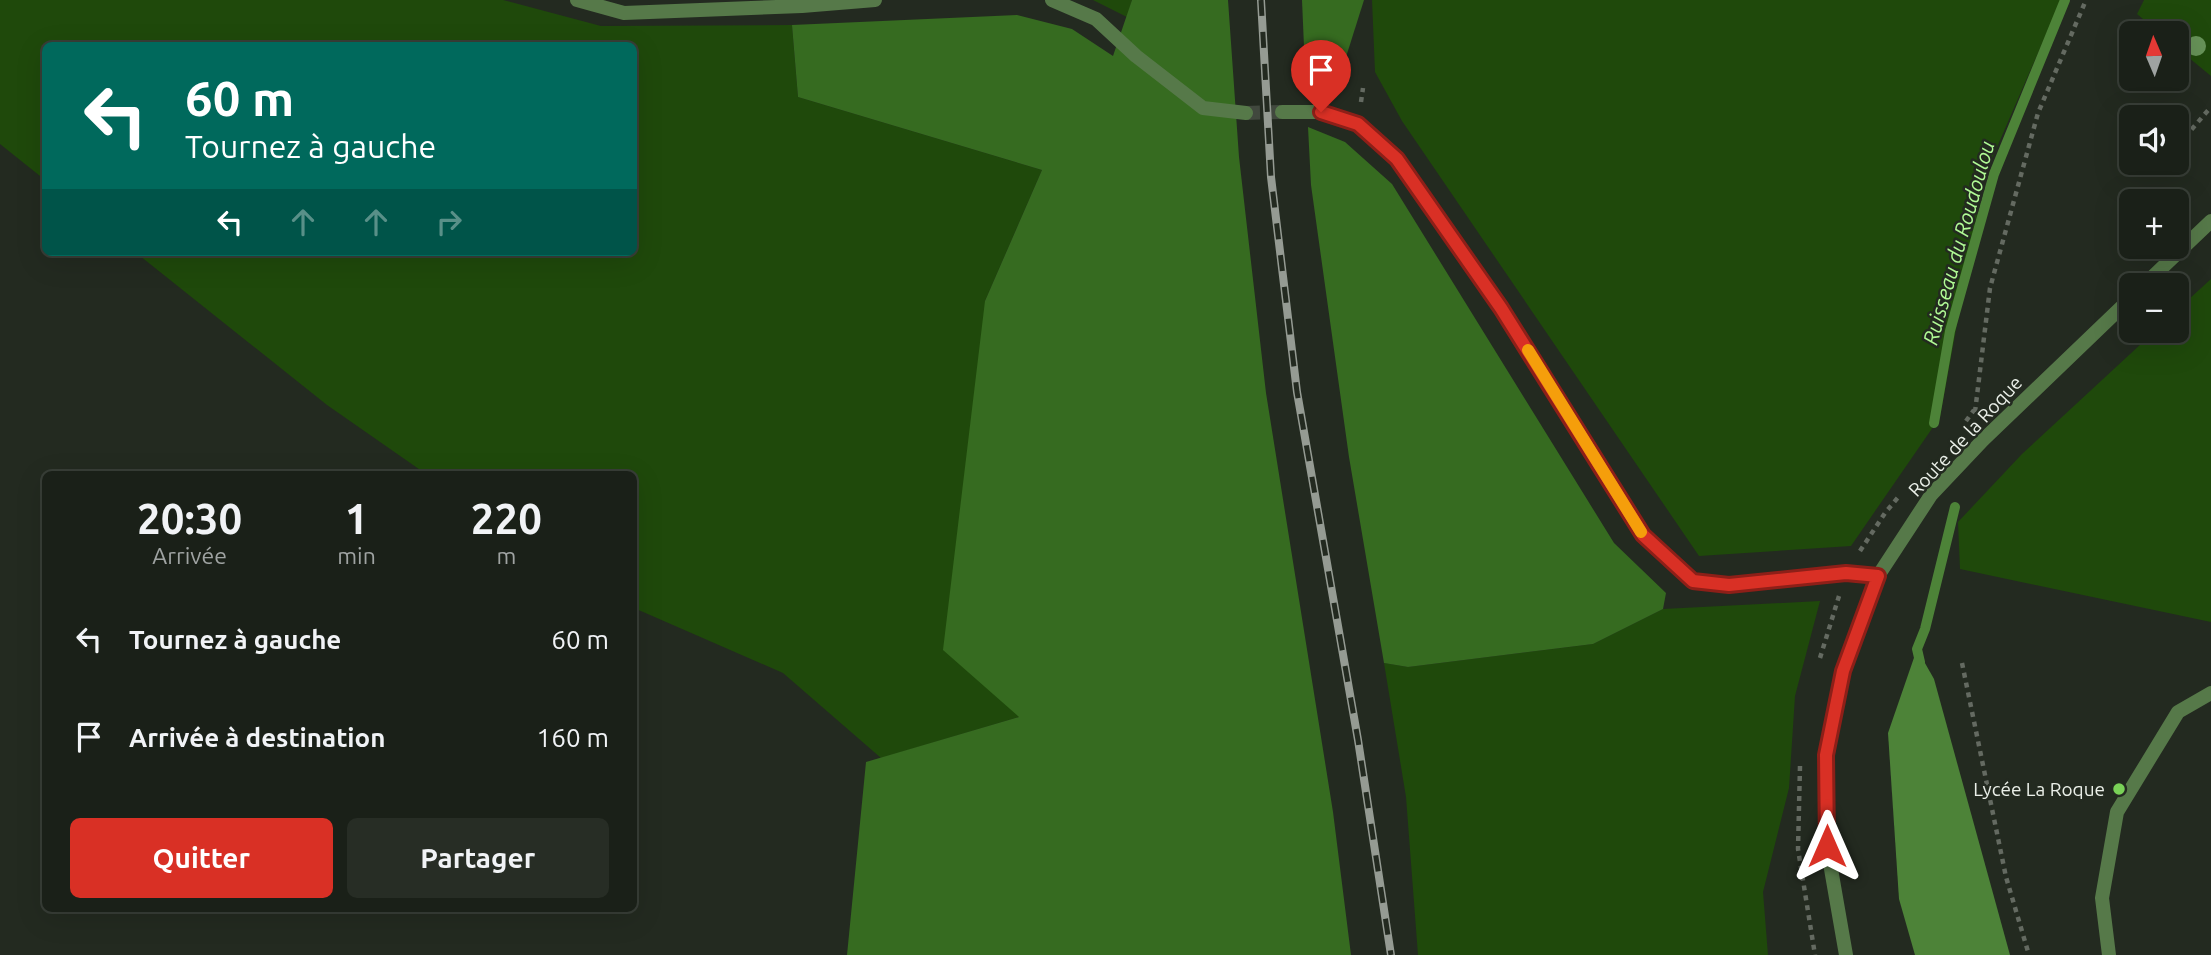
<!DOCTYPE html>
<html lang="fr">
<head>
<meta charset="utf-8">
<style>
	:root { --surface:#1a2018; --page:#272d25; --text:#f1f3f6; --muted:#9fa3a2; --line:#383e37; --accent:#d93025 }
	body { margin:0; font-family:Ubuntu,sans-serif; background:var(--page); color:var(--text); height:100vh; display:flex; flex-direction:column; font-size:26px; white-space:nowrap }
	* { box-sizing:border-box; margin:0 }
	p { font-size:23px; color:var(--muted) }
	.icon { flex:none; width:38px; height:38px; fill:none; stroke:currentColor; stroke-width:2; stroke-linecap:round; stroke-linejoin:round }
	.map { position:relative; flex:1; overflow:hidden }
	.panel { position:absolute; left:42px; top:471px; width:595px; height:441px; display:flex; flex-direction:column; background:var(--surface); border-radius:10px; box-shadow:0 7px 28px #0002,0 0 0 2px var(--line) }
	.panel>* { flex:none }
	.hud { position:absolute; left:42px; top:42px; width:595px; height:214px; border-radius:10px; box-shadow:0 7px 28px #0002,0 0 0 2px var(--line); background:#00695c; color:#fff; overflow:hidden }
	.needle { width:46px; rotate:358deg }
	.tools { position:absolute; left:2119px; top:21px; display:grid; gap:14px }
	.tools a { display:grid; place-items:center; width:70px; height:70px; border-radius:10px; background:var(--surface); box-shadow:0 7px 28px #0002,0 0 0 2px var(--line); font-size:35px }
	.pin { position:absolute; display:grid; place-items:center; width:60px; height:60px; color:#fff; margin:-72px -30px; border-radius:50% 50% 50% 0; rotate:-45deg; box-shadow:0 0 7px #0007 }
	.pin .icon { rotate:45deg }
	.me { position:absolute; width:77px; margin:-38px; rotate:0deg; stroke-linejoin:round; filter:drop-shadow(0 0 5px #0008) }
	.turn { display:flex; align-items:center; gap:24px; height:147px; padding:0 28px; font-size:32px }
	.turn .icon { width:91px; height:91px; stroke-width:2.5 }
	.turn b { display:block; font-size:49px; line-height:60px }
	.lanes { display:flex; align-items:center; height:66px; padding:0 28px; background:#0003; justify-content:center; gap:35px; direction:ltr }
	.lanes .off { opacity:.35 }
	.eta { display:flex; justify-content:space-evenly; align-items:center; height:119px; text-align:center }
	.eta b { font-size:42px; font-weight:600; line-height:49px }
	.cta { display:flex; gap:14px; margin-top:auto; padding:14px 28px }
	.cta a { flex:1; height:80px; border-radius:10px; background:var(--accent); color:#fff; font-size:28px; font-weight:600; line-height:80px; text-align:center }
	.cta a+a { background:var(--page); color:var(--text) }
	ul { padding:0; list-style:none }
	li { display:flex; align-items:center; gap:21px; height:98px; padding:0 28px }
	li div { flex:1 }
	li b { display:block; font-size:26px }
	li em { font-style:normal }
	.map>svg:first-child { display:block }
	.green { fill:#1f490b }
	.forest { fill:#366b20 }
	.water { fill:#4d8338 }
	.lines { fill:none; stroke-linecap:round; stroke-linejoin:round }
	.stream { stroke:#4d8338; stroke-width:10 }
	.minor-tunnel { stroke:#41483e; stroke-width:14; stroke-dasharray:14 7; stroke-linecap:butt }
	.path { stroke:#646a61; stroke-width:4.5; stroke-dasharray:5 5; stroke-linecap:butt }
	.service { stroke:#567949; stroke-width:14 }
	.minor { stroke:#567949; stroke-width:14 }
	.rail-casing { stroke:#959b93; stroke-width:8 }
	.rail { stroke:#232a20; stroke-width:5; stroke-dasharray:16; stroke-linecap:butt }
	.tree { fill:#679358 }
	.route-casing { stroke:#8d1f18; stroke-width:18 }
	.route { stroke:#d93025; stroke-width:12 }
	.slow { stroke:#f59e0b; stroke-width:12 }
	.poi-dot { fill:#79d157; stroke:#232a20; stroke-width:2.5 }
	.labels { text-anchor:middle; stroke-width:5; stroke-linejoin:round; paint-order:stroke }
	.street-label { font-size:19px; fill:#eaefe8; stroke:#232a20 }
	.poi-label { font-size:19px; fill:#eaefe8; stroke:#232a20; text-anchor:end }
	.water-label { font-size:21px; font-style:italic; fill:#b0fa95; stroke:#232a20 }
</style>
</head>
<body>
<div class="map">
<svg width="2211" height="955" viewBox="0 0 2211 955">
	<rect width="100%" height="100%" fill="#232a20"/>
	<g class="green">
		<path d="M0 0H503L601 26 792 25 798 97 1042 170 985 301 1019 717 881 758 783 673 634 608V474H426L327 405 135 252H634V46H46L45 180 0 144Z"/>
		<path d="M1093 0H1132L1127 17Z"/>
		<path d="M1372 0H2061L1984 177 1940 417 1851 546 1699 556 1402 121 1375 72Z"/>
		<path d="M2144 0H2211V76L2177 48V33H2160L2137 14Z"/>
		<path d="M2211 279V622L1960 569 1958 522 2022 454 2155 331H2177V310Z"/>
		<path d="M1820 601 1795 696 1789 788 1763 892 1768 955H1418L1406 797 1384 663 1408 667 1593 644 1663 609Z"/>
	</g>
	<g class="forest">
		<path d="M1132 0H1228L1239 157 1266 393 1333 812 1351 955H847L866 762 1019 717 943 650 985 301 1042 170 798 97 792 25 1017 15 1072 29 1113 56Z"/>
		<path d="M1302 0H1364L1334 95 1306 93Z"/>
		<path d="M1308 127 1345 142 1392 184 1614 543 1666 593 1663 609 1593 644 1408 667 1384 663 1349 457 1311 185Z"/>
	</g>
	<path class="water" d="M1917 649 1934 679 2010 955H1915L1899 899 1888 733Z"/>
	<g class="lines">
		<g class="stream">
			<path d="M1934 423 1950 331 1994 174 2065 0"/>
			<path d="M1920 662 1917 649 1925 629 1955 507"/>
		</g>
		<path class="minor-tunnel" d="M1246 113 1282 112"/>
		<g class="path">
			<path d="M1361 102 1363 88"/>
			<path d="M2185 137 2211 107"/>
			<path d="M1975 412 1990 288 2038 113 2086 0"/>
			<path d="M1966 421 1974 410"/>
			<path d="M1860 551 1885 513 1900 495"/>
			<path d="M1820 658 1839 596"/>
			<path d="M1962 663 2006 877 2029 955"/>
			<path d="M1800 766 1798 849 1815 955"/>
		</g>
		<path class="service" d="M2109 955 2102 898 2117 812 2178 712 2211 693"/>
		<g class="minor">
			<path d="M577 0 624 13 802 6 875 0"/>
			<path d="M1052 0 1096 19 1136 56 1203 108 1246 113"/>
			<path d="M1282 112H1321L1358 124 1397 159 1501 308 1643 535 1693 581 1729 585 1846 573 1878 576"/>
			<path d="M2144 285 2211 221"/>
			<path d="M1846 955 1827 846V755L1843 671 1878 576 1931 495 1983 440 2132 297"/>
		</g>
		<defs>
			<path id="rail" d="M1261 0 1271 177 1297 392 1358 740 1391 955"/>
		</defs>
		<use href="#rail" class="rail-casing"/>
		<use href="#rail" class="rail"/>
	</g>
	<circle class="tree" cx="2196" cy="46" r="10"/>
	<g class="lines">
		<defs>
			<path id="route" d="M1321 112 1358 124 1397 159 1501 308 1643 535 1693 581 1729 585 1846 573 1878 576 1843 671 1826 755 1827 846"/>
		</defs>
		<use href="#route" class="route-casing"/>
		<use href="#route" class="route"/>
		<path class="slow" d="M1528 350 1641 532"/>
	</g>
	<circle class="poi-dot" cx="2119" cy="789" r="7"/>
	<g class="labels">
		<g class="street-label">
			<text transform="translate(1965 436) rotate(-47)" y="7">Route de la Roque</text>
		</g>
		<g class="poi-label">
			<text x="2105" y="796">Lycée La Roque</text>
		</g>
		<g class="water-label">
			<text transform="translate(1959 243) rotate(-74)" y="7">Ruisseau du Roudoulou</text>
		</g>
	</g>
</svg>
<div class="tools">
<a><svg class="needle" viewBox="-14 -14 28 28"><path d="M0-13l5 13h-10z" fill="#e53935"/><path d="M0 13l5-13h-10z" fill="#9fa3a2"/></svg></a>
<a><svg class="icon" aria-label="sound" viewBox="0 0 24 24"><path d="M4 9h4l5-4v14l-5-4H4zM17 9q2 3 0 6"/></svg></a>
<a>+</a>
<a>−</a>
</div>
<div class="pin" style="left:1321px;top:112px;background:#d93025"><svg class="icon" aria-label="arrive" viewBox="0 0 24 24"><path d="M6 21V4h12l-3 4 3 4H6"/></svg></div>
<svg class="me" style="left:1827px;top:846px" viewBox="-20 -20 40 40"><path d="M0-17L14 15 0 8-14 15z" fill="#d93025" stroke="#fff" stroke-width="4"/></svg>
<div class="hud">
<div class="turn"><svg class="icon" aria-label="left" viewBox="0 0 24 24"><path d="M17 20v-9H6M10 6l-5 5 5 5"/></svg><div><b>60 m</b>Tournez à gauche</div></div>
<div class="lanes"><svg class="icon" aria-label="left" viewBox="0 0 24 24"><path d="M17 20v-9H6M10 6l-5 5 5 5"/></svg><svg class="icon off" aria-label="ahead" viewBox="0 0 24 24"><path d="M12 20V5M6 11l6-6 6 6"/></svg><svg class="icon off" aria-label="ahead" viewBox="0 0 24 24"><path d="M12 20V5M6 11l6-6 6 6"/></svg><svg class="icon off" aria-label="right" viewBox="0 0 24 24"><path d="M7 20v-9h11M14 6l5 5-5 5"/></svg></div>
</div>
<section class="panel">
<div class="eta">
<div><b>20:30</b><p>Arrivée</p></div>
<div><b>1</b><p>min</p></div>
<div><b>220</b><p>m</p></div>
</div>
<ul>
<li><svg class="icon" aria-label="left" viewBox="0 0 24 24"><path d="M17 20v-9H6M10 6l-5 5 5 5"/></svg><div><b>Tournez à gauche</b></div><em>60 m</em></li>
<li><svg class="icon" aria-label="arrive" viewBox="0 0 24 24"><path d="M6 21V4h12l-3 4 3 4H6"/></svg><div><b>Arrivée à destination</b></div><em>160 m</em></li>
</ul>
<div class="cta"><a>Quitter</a><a>Partager</a></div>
</section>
</div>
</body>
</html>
